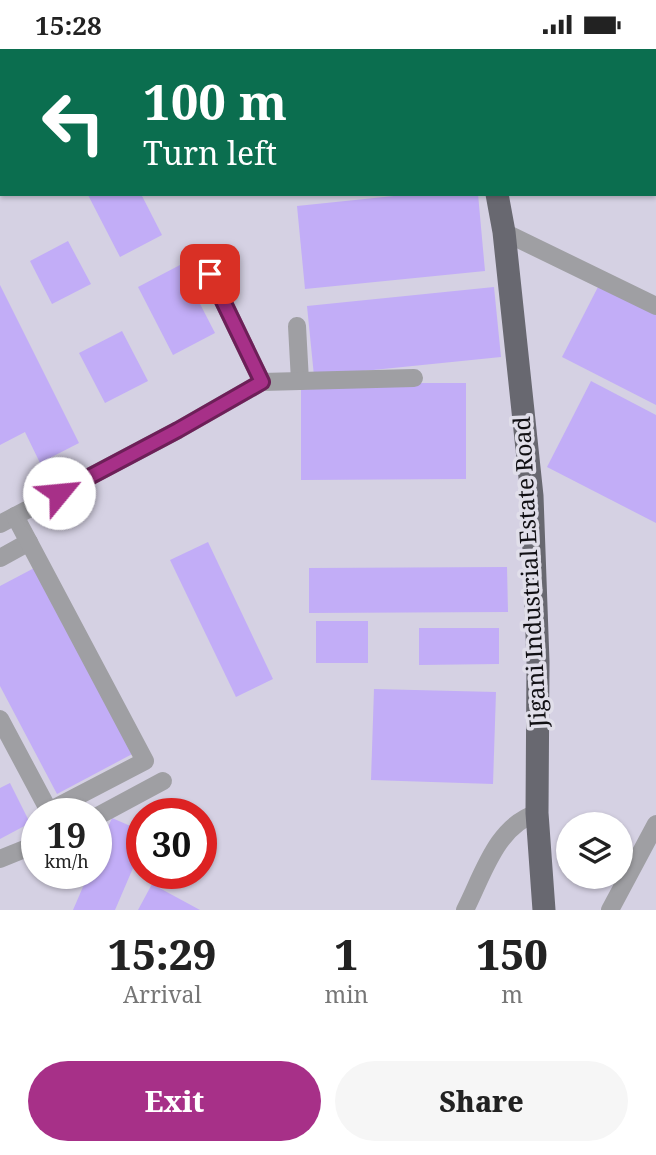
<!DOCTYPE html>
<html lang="en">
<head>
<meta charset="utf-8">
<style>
	:root { --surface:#fff; --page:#f6f6f6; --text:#222; --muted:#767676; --accent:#a73088 }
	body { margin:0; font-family:"Noto Serif",serif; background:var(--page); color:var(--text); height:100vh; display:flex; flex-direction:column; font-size:26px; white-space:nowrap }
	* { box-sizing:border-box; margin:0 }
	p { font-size:23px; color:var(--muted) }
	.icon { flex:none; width:38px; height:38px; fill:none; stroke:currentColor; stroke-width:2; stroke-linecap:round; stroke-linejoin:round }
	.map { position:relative; height:861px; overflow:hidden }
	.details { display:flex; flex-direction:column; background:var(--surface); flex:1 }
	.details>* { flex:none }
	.hud { position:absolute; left:0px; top:0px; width:656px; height:147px; box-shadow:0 2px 5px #0004; background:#0b6e4f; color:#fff; overflow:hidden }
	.controls { position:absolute; left:556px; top:763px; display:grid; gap:14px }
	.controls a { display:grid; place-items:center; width:77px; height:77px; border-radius:50%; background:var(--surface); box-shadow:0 2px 5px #0004; font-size:35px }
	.speed { position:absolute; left:21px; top:749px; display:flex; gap:14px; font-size:35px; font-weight:700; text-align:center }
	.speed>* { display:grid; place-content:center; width:91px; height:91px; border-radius:50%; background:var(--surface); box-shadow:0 2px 5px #0004; line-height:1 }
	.speed small { font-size:18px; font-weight:400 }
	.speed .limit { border:10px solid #d22; background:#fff; color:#111 }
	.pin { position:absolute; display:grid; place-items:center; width:60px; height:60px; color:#fff; margin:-30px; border-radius:14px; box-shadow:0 4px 10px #0006 }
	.me { position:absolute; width:77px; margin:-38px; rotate:62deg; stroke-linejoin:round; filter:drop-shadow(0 0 5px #0008) }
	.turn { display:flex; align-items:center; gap:24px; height:147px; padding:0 28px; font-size:32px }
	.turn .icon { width:91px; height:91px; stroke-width:2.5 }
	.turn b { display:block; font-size:49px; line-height:60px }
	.eta { display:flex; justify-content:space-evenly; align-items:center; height:119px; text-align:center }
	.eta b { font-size:42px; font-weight:800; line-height:49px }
	.primary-button { display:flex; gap:14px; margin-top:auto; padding:14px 28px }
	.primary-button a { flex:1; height:80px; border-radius:42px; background:var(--accent); color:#fff; font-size:28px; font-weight:800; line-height:80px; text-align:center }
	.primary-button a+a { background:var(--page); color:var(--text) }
	.status { display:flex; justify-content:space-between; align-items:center; height:49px; padding:0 35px; background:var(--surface); direction:ltr }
	.status svg { height:19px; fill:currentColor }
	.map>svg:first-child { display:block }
	.built { fill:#d5d1e3; fill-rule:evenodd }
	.building { fill:#c2adf7 }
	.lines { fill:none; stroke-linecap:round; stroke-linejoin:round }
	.minor { stroke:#9f9fa3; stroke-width:18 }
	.major { stroke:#686870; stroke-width:23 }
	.route-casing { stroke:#6d1f58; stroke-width:18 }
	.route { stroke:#a73088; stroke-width:12 }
	.labels { text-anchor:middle; stroke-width:7; stroke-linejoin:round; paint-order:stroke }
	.street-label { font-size:23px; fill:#111014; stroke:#e1dfea }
</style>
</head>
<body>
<div class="status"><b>15:28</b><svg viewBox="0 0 49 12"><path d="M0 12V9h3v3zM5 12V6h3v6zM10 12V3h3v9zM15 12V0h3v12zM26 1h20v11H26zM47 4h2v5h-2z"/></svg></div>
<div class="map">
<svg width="656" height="861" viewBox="0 0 656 861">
	<rect width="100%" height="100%" fill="#e1dfea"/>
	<path class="built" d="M0 0H656V861H0ZM2 2H654V145H2ZM37 765H96V824H37ZM142 765H201V824H142ZM569 775H621V828H569Z"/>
	<g class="building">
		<path d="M90 145H141L162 186 120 208 88 146Z"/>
		<path d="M413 145H478L485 222 305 240 297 157Z"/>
		<path d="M68 192 91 235 52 255 30 212Z"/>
		<path d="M180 216 215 284 173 306 138 238Z"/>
		<path d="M0 236 79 394 40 414 25 383 0 396Z"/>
		<path d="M599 236 656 266V356L562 308Z"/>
		<path d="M494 238 501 308 314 327 307 257Z"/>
		<path d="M122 282 148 332 105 354 79 304Z"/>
		<path d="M591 332 656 366V474L547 418Z"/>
		<path d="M301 334H466V430L301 431Z"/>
		<path d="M208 493 273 630 236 648 170 511Z"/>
		<path d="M38 517 136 703 57 745 0 637V537Z"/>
		<path d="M507 518 508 563 309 564V519Z"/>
		<rect x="316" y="572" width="52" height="42"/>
		<path d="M419 579H499V615L419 616Z"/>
		<path d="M374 640 496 643 493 735 371 731Z"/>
		<path d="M10 734 30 774 0 790V739Z"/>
		<path d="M112 769 142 782V798L115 861H73L89 824H96V806Z"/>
		<path d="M152 835 200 861H138Z"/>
	</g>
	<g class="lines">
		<g class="minor">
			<path d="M35 0 36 2"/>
			<path d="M504 183 656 257"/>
			<path d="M297 277 300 332"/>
			<path d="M262 333 414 329"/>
			<path d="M0 475 178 381 262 333 210 225"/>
			<path d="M0 509 29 493"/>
			<path d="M0 670 49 762 145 712 15 467"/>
			<path d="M96 768 163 732"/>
			<path d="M0 810 37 795"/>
			<path d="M465 861C483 826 496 777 537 764"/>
			<path d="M610 861 656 775"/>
		</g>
		<g class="major">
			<path d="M470 0V2"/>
			<path d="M497 145 504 183 532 447 538 613 537 764 544 861"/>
		</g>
	</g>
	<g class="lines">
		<defs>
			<path id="route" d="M59 444 178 381 262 333 210 225"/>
		</defs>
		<use href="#route" class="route-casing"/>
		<use href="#route" class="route"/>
	</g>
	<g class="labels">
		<g class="street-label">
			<text transform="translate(530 523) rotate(-93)" y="8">Jigani Industrial Estate Road</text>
		</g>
	</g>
</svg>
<div class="controls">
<a><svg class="icon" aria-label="layers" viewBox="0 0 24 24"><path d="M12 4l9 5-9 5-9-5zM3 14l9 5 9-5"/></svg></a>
</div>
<div class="speed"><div>19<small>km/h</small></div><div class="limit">30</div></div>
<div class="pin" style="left:210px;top:225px;background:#d93025"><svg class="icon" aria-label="arrive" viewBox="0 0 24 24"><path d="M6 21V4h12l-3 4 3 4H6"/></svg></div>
<svg class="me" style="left:59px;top:444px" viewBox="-20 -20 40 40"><circle r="19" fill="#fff"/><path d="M0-13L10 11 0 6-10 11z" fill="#a73088"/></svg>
<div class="hud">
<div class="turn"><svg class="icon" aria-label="left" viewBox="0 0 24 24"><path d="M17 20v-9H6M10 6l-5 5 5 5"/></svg><div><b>100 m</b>Turn left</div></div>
</div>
</div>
<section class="details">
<div class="eta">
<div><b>15:29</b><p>Arrival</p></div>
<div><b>1</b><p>min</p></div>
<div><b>150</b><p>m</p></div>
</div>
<div class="primary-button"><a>Exit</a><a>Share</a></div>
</section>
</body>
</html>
